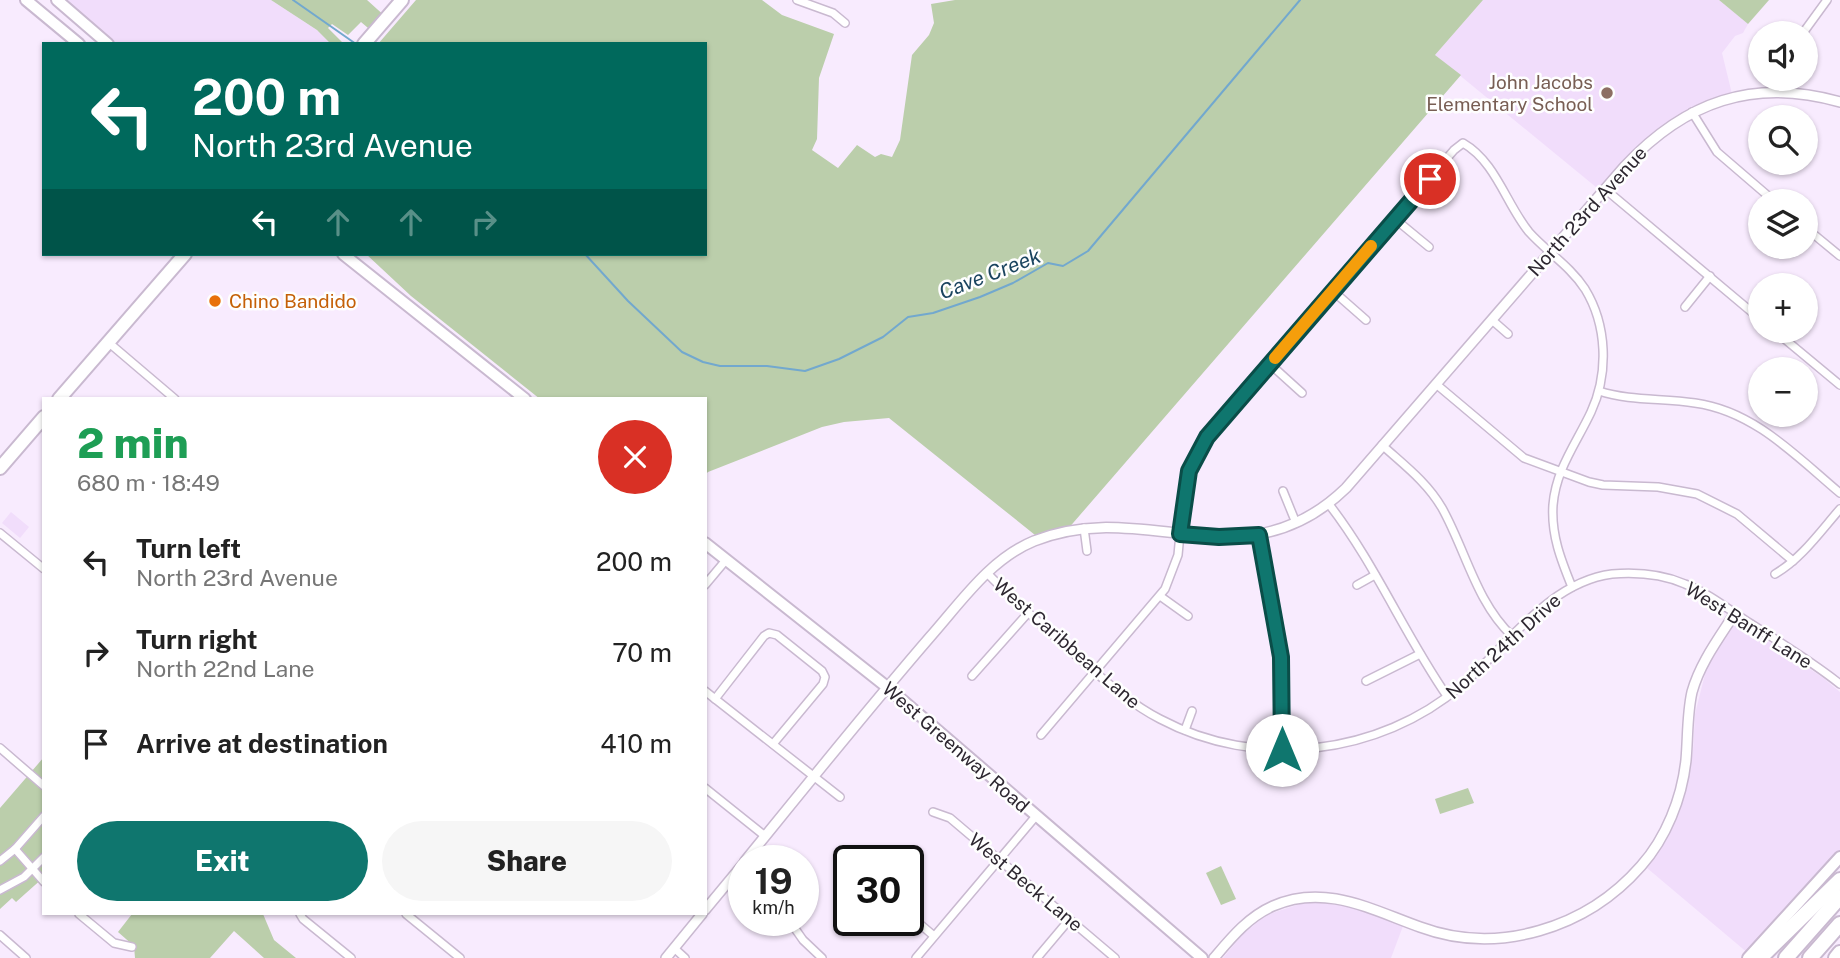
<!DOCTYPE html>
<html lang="en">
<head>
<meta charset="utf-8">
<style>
	:root { --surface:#fff; --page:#f6f6f6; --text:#222; --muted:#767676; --accent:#0f766e }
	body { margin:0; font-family:"Public Sans",sans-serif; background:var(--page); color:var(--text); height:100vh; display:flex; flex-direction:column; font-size:26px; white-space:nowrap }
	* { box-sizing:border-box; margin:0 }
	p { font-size:23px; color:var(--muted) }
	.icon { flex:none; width:38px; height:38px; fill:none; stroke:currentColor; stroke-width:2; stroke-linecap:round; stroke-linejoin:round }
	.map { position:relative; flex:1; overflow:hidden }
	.side { position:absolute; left:42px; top:397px; width:665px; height:518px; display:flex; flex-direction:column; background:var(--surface); border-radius:0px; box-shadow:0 2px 5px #0004 }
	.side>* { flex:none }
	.hud { position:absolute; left:42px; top:42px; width:665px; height:214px; border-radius:0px; box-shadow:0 2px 5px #0004; background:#00695c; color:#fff; overflow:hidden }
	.buttons { position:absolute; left:1748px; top:21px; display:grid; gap:14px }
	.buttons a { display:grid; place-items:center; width:70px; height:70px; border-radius:50%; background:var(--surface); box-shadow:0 2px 5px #0004; font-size:35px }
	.speed { position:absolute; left:728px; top:845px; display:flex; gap:14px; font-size:35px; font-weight:700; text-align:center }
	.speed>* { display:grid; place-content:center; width:91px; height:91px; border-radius:50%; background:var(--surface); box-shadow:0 2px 5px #0004; line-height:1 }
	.speed small { font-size:18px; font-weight:400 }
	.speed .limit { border:4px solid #111; border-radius:10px; background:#fff; color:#111 }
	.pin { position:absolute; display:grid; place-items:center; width:60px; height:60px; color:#fff; margin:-30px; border:4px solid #fff; border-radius:50%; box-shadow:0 2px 7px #0007 }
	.me { position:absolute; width:77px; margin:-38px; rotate:0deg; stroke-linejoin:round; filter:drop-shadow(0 0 5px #0008) }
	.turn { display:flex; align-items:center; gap:24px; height:147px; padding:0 35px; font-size:32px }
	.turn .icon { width:91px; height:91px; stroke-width:2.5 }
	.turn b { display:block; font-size:49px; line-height:60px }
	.lanes { display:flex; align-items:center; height:66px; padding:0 35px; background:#0003; justify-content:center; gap:35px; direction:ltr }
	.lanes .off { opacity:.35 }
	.round { display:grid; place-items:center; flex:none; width:74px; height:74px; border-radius:37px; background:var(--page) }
	.overview { display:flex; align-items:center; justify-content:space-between; height:119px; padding:0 35px }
	h1 { font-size:42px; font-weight:800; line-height:52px; color:#1e9e55 }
	.button { display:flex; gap:14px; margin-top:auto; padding:14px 35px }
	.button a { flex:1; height:80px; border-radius:42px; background:var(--accent); color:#fff; font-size:28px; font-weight:800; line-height:80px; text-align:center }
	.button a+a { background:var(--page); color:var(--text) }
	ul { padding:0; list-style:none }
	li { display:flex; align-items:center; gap:21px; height:91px; padding:0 35px }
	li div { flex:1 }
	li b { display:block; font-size:26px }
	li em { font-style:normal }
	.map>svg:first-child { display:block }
	.built { fill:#f1ddfb }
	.green { fill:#bbceab }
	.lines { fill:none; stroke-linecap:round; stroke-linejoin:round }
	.stream { stroke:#72a8ce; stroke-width:2 }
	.minor-casing { stroke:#c9b9d0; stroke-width:10 }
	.tertiary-casing { stroke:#c9b9d0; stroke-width:12 }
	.secondary-casing { stroke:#c9b9d0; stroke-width:14 }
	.primary-casing { stroke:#c9b9d0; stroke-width:16 }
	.motorway-casing { stroke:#c9b9d0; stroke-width:18 }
	.minor { stroke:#fff; stroke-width:7 }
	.tertiary { stroke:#fff; stroke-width:9 }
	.secondary { stroke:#fff; stroke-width:10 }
	.primary { stroke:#fff; stroke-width:12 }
	.motorway { stroke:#fff; stroke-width:14 }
	.route-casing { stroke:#0a4d48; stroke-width:18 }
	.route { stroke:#0f766e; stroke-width:12 }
	.slow { stroke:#f59e0b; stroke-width:12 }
	.education-dot { fill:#8d6e63; stroke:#fefefe; stroke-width:2.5 }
	.food-dot { fill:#e8710a; stroke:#fefefe; stroke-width:2.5 }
	.labels { text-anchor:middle; stroke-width:5; stroke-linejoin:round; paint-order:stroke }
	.education-label { font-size:19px; fill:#785e54; stroke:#fefefe; text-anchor:end }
	.street-label { font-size:19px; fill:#2d2730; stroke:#fefefe }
	.food-label { font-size:19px; fill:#c56008; stroke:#fefefe; text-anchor:start }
	.water-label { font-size:21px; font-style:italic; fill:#1a445f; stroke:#fefefe }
</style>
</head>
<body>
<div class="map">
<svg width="1840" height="958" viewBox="0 0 1840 958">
	<rect width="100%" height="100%" fill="#f8ebfe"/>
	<g class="built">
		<path d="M66 0H271L317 30 332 44H116Z"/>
		<path d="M1483 0H1719L1748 24 1743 33 1735 36 1722 53 1733 98 1683 117 1602 192 1435 55Z"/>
		<path d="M11 512 29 527 20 538 2 523Z"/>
		<path d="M1737 624 1743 625 1822 677 1840 692V853L1749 954 1647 868 1666 841 1679 813 1687 787 1693 751 1695 714 1706 670 1729 630Z"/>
		<path d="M1315 902 1351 907 1403 926 1391 958H1223L1242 935 1266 915 1300 904Z"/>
	</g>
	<g class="green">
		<path d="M271 0H367L387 18 374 33 361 22 348 35 332 24 328 28 342 42 340 44H331L317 30Z"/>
		<path d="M416 0H762L782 15 834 34 819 78 817 139 812 150 838 168 857 145 875 157 881 154 892 157 900 140 912 55 929 35 934 23 931 4 955 0H1483L1435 55 1461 75 1067 530 1040 539 889 418 844 422 822 427 708 472 705 475V399H540L411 296 366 254H705V44H378Z"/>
		<path d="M1719 0H1769L1748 24Z"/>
		<path d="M44 757V877L16 902 12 898 0 909V808Z"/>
		<path d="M1468 788 1474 803 1440 814 1435 799Z"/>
		<path d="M1221 866 1236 899 1221 905 1206 873Z"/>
		<path d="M132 914H263L274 940 296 958H264L234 931 210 958H135L134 946 118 932Z"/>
	</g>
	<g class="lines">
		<g class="stream">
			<path d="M293 0 356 44"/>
			<path d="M585 254 628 301 682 352 703 362 720 366H767L805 371 839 359 883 337 908 317 933 313 980 297 1013 283 1048 263 1063 266 1088 251 1300 0"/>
		</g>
		<defs>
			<g id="minor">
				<path d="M797 0 833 13 845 23"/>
				<path d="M1803 33 1827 0"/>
				<path d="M1790 92 1792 79"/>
				<path d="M1692 112 1717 152 1774 201"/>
				<path d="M1605 189 1760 319"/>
				<path d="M1395 219 1429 247"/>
				<path d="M1806 228 1840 256"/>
				<path d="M1333 291 1366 320"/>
				<path d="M1685 307 1710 276"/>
				<path d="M1492 320 1508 334"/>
				<path d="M1775 331 1840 385"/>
				<path d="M108 342 175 399"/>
				<path d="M1270 364 1302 393"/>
				<path d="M1436 384 1524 458 1589 482 1603 485 1658 487 1697 494 1737 514 1793 561"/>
				<path d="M1599 391C1630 401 1662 398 1695 403 1754 411 1796 456 1840 493"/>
				<path d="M1382 445C1404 465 1427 482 1442 508 1466 551 1476 602 1512 636"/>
				<path d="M1283 491 1296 523"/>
				<path d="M1328 503C1375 563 1404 634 1447 696"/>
				<path d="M1084 528 1087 551"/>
				<path d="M0 533 44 569"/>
				<path d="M1259 535 1280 644 1282 750"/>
				<path d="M987 573C1014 601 1043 626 1072 652 1100 676 1127 702 1160 719 1256 770 1379 756 1462 685 1507 646 1549 582 1612 574 1637 572 1662 574 1685 584 1708 593 1728 609 1748 622 1780 642 1811 661 1840 684"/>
				<path d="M1775 574C1801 559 1820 532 1840 509"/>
				<path d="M705 585 726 560"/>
				<path d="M1357 585 1375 575"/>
				<path d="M1160 596 1188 616"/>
				<path d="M972 676 1028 613"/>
				<path d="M1366 681 1420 654"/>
				<path d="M705 691 840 797"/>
				<path d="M715 699 764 636 769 633 777 635 822 671 825 677 823 684 773 744"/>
				<path d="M1185 730 1192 711"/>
				<path d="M1041 735 1165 589 1178 555 1183 502 1189 471 1207 437 1454 150 1463 143C1496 162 1506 204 1529 232 1547 252 1570 266 1585 289 1607 325 1609 373 1591 412 1576 444 1556 469 1553 505 1551 535 1561 560 1572 587"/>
				<path d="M0 748 44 786"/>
				<path d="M705 788 765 836"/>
				<path d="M933 812 950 818 1115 958"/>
				<path d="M15 849 44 882"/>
				<path d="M0 861 15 849 44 816"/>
				<path d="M0 890 24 877 44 857"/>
				<path d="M79 914 114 943 132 947"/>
				<path d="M300 914 303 919 351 958"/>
				<path d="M406 914 460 958"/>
				<path d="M908 914 934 936"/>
				<path d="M789 920 803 940 822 958"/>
				<path d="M0 935 26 958"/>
				<path d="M674 948 685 958"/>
				<path d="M916 958 1036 816"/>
				<path d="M1037 958 1069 920"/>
			</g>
			<g id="tertiary">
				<path d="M745 861C806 786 867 710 930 637 961 602 990 559 1034 541 1144 496 1244 587 1346 488L1625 166C1685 102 1753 77 1840 102"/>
				<path d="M705 910 744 863"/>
				<path d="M666 958 702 914"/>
				<path d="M1214 958C1231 938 1248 917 1273 906 1325 883 1372 910 1420 927 1498 956 1587 928 1641 866 1666 838 1682 798 1686 760 1688 738 1687 714 1692 692 1700 663 1719 638 1735 613"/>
			</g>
			<g id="secondary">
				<path d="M26 0 79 44"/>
				<path d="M57 0 108 44"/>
				<path d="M343 254 525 399"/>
				<path d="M705 543 887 687 1202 958"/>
				<path d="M1748 958 1840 857"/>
			</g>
			<g id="primary">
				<path d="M364 44 402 0"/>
				<path d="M59 399 185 254"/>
				<path d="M0 468 44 417"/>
			</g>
			<g id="motorway">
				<path d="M1760 958 1840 880"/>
				<path d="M1786 958 1840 897"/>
				<path d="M1810 958 1840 924"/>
				<path d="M1836 958 1840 953"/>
			</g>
		</defs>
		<use href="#minor" class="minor-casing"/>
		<use href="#tertiary" class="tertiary-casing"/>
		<use href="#secondary" class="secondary-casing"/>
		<use href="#primary" class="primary-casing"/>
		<use href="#motorway" class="motorway-casing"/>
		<use href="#minor" class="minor"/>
		<use href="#tertiary" class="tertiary"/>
		<use href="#secondary" class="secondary"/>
		<use href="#primary" class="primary"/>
		<use href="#motorway" class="motorway"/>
	</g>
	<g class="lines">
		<defs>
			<path id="route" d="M1282 750 1281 657 1259 535 1219 537 1180 534 1189 471 1207 437 1430 179"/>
		</defs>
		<use href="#route" class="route-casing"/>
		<use href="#route" class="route"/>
		<path class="slow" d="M1275 358 1371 246"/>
	</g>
	<circle class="education-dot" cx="1607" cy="93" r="7"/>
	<circle class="food-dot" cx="215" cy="301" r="7"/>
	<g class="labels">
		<g class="education-label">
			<text x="1593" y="89">John Jacobs<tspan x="1593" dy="22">Elementary School</tspan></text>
		</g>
		<g class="street-label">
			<text transform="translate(1587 211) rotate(-48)" y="7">North 23rd Avenue</text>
			<text transform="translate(1749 625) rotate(32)" y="7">West Banff Lane</text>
			<text transform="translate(1067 643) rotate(41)" y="7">West Caribbean Lane</text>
			<text transform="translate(1503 646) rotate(-42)" y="7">North 24th Drive</text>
			<text transform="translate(956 747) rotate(41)" y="7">West Greenway Road</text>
			<text transform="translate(1026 882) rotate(40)" y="7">West Beck Lane</text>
		</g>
		<g class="food-label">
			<text x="229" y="308">Chino Bandido</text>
		</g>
		<g class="water-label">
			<text transform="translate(990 274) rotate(-21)" y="7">Cave Creek</text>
		</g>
	</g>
</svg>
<div class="buttons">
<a><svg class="icon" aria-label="sound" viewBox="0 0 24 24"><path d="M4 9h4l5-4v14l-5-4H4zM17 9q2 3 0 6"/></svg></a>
<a><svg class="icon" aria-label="search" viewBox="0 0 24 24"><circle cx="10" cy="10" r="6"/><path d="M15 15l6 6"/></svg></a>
<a><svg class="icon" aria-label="layers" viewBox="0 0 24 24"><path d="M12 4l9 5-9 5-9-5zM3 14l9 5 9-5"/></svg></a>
<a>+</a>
<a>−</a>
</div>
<div class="speed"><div>19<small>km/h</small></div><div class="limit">30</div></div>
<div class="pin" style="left:1430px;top:179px;background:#d93025"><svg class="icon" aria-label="arrive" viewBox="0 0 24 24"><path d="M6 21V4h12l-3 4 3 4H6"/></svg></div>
<svg class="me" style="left:1282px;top:750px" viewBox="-20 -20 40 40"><circle r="19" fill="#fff"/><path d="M0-13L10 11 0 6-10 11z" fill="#0f766e"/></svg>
<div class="hud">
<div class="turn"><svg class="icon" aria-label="left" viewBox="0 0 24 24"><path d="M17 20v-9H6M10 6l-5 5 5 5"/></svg><div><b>200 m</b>North 23rd Avenue</div></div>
<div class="lanes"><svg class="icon" aria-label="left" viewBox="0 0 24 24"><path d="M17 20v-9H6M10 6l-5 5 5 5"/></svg><svg class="icon off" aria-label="ahead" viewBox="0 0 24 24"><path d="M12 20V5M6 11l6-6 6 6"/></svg><svg class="icon off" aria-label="ahead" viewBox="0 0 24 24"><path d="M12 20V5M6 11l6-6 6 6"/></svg><svg class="icon off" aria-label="right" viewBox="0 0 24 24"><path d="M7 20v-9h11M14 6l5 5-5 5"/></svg></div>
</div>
<section class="side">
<div class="overview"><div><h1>2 min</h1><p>680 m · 18:49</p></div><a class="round" style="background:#d93025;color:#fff"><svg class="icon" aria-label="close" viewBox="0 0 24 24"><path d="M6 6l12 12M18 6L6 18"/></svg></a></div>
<ul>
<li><svg class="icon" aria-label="left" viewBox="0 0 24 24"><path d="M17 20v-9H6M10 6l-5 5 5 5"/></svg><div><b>Turn left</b><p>North 23rd Avenue</p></div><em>200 m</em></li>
<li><svg class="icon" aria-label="right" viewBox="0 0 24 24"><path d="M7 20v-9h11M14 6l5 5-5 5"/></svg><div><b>Turn right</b><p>North 22nd Lane</p></div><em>70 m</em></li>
<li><svg class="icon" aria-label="arrive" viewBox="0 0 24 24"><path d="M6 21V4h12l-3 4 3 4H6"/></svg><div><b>Arrive at destination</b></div><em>410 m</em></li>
</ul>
<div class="button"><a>Exit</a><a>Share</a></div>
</section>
</div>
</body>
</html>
